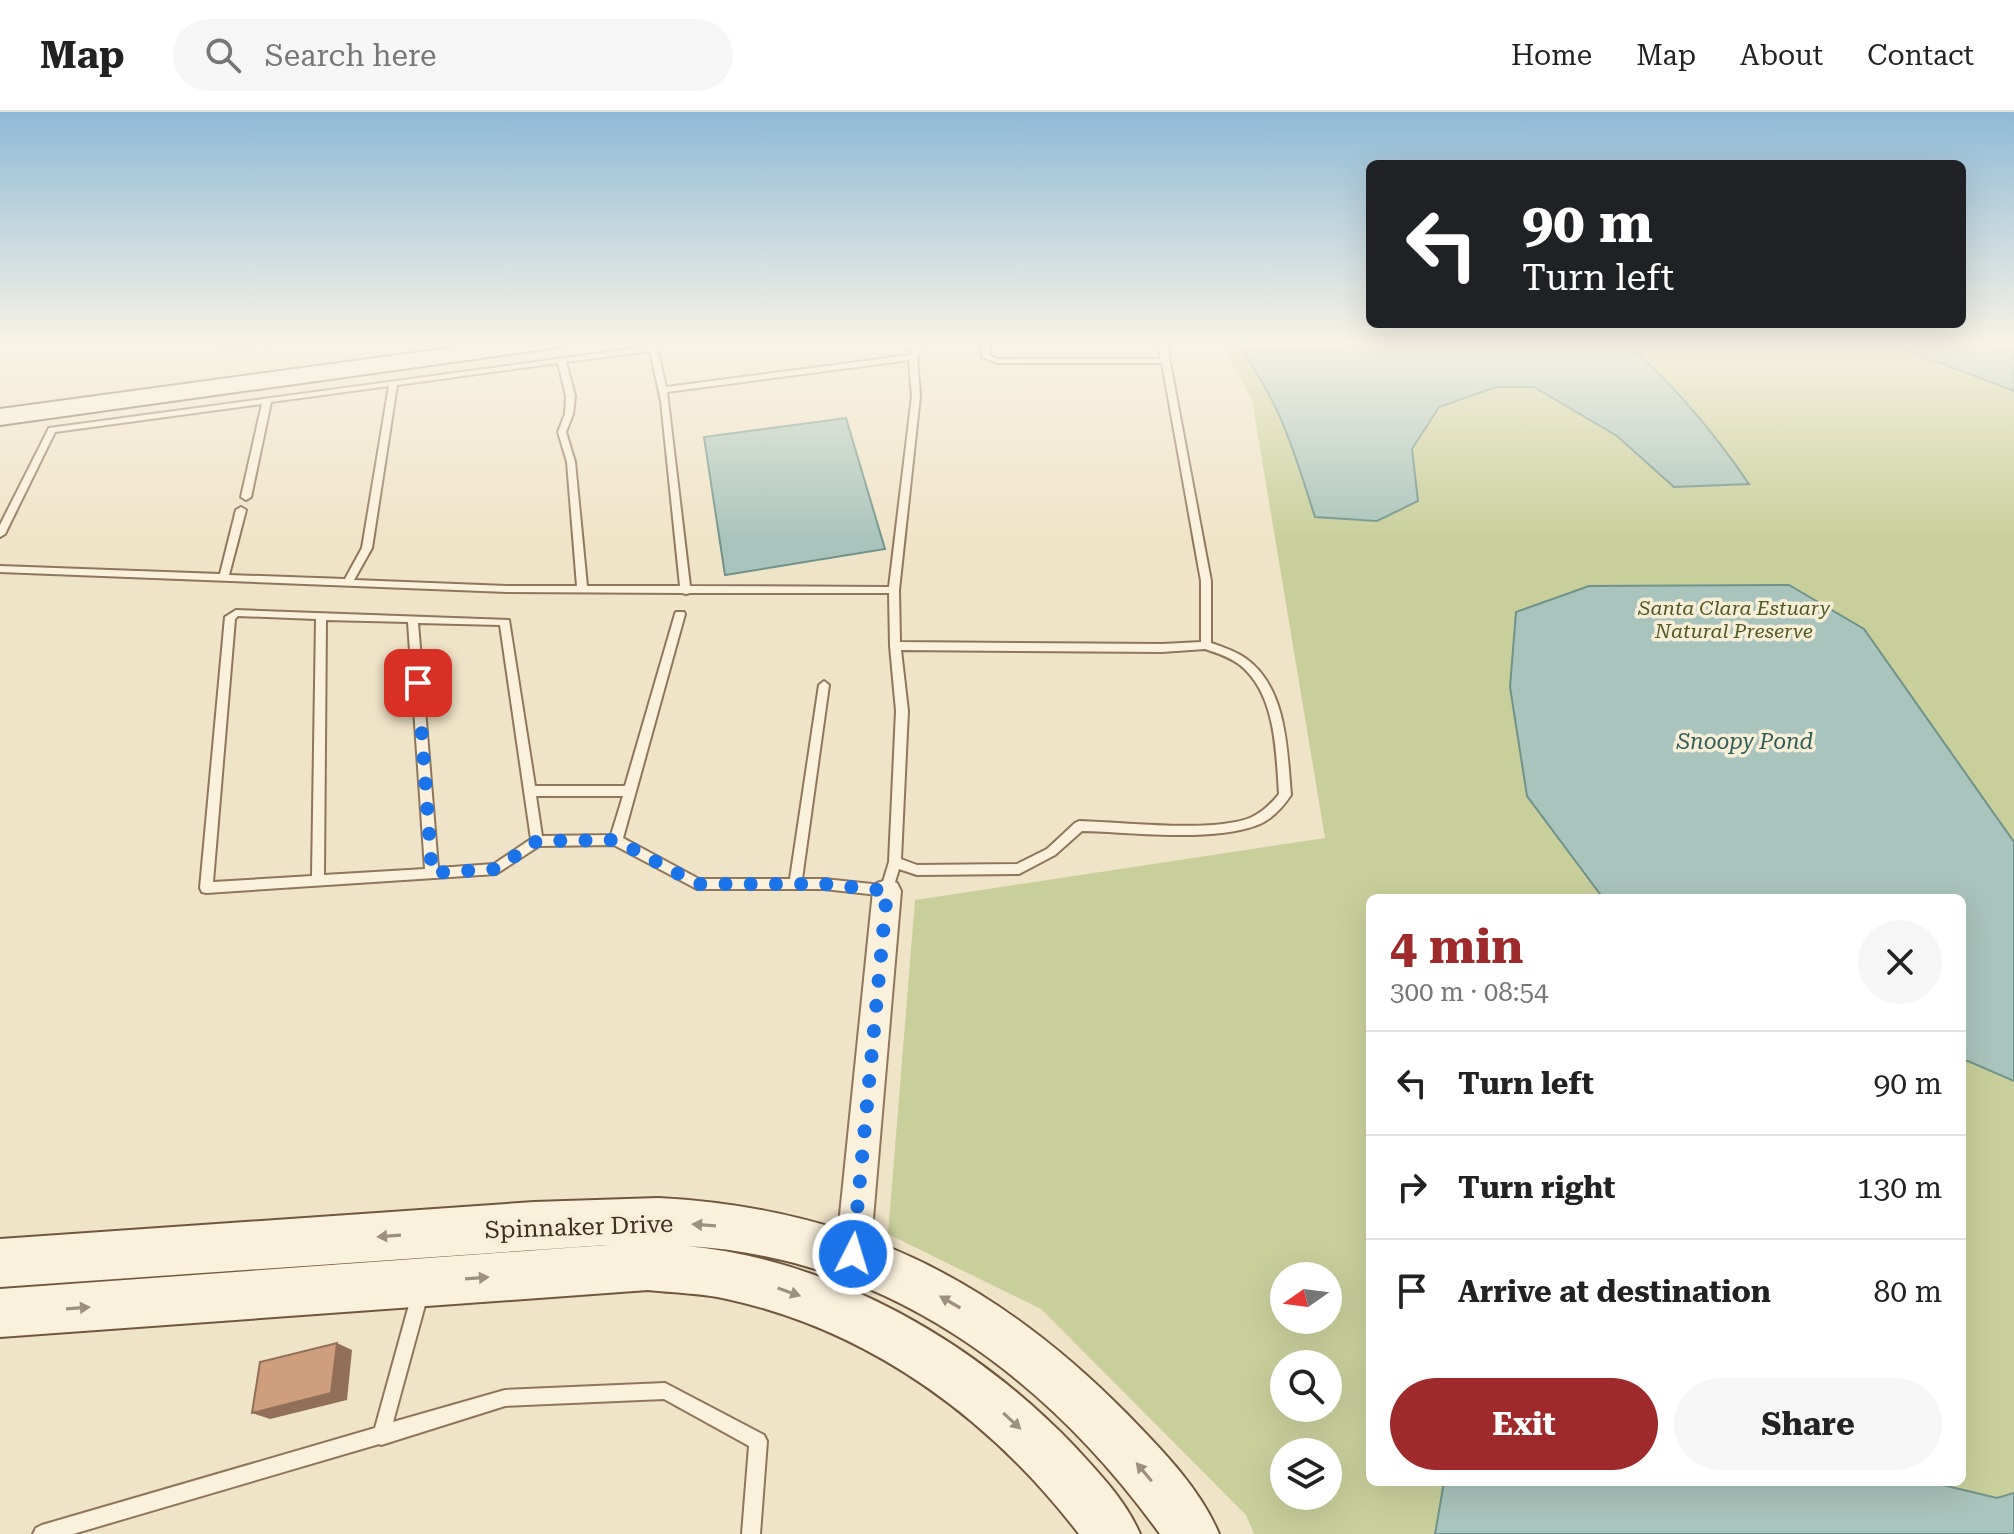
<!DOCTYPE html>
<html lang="en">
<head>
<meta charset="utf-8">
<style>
	:root { --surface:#fff; --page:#f6f6f6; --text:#222; --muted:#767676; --line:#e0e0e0; --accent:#9e2a2b }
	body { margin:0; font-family:"Roboto Serif",serif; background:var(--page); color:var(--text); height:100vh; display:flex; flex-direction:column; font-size:30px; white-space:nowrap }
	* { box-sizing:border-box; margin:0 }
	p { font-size:26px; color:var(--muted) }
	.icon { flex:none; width:44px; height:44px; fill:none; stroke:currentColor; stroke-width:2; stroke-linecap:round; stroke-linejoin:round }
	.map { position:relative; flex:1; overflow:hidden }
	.panel { position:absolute; left:1366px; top:782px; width:600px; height:592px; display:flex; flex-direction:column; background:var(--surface); border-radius:12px; box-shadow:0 8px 32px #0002 }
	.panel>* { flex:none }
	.hud { position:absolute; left:1366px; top:48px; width:600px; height:168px; border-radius:12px; box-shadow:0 8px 32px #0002; background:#202124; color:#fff; overflow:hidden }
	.needle { width:52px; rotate:256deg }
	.tools { position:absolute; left:1270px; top:1150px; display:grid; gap:16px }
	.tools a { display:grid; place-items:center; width:72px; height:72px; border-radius:50%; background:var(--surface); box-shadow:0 8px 32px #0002; font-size:40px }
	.pin { position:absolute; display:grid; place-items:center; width:68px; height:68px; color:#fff; margin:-34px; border-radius:16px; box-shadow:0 4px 12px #0006 }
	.me { position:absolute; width:88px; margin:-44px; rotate:5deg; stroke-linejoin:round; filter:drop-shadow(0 0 6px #0008) }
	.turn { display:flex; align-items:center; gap:28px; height:168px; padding:0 24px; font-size:36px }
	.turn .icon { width:104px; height:104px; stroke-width:2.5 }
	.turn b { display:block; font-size:56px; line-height:68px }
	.round { display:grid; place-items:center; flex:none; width:84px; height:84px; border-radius:42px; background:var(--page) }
	.overview { display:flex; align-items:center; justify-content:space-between; height:136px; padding:0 24px }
	h1 { font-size:48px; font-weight:700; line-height:60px; color:var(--accent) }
	.action { display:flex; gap:16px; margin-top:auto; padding:16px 24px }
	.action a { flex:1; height:92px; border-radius:48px; background:var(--accent); color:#fff; font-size:32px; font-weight:700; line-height:92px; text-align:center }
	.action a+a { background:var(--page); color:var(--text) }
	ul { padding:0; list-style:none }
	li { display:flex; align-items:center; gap:24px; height:104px; padding:0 24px; border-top:2px solid var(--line) }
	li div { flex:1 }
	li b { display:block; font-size:30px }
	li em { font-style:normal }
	header { display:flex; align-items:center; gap:48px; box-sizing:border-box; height:112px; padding:0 40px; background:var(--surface); border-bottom:2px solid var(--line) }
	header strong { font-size:38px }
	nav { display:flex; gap:44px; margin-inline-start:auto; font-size:28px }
	.search { width:560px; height:72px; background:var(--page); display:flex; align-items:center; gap:20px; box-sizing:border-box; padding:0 28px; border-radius:44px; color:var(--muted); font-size:30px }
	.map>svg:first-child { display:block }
	.green { fill:#c9cf9b; fill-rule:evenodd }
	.water { fill:#a9c4bc; stroke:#6f938a; stroke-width:2 }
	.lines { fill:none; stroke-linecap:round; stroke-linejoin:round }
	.lane-casing { stroke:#8d765c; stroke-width:4 }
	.street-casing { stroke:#8d765c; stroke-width:4 }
	.secondary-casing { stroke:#6f573f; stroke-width:4 }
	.lane { fill:#faf1dc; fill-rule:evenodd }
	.street { fill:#faf1dc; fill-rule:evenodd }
	.secondary { fill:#faf1dc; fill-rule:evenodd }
	.shaded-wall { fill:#916f58 }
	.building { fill:#cf9f7d; stroke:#916f58; stroke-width:2 }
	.oneway { fill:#9c907e }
	.route { stroke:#1a73e8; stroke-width:14; stroke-dasharray:0 25.2 }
	.labels { text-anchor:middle; stroke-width:7; stroke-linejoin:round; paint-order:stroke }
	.park-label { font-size:20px; font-style:italic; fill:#4d5a26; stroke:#f7eed8 }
	.water-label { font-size:22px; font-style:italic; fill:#2f5d5a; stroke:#f7eed8 }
	.near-street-label { font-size:24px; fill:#3d2e20; stroke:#f7eed8 }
</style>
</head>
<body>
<header>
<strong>Map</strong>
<div class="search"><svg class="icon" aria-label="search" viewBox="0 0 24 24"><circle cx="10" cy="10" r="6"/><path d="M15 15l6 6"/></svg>Search here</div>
<nav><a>Home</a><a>Map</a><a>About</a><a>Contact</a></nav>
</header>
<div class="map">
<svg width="2014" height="1422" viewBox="0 0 2014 1422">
	<rect width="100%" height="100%" fill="#f0e4c8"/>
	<g class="green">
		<path d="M223 229H332L218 244Z"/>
		<path d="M1220 229H2014V1422H1254L1246 1403 1041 1197 888 1122 915 788 1325 726 1252 288ZM1370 786H1962V1370H1370ZM1284 1164H1328V1208H1284ZM1284 1252H1328V1296H1284ZM1284 1340H1328V1384H1284Z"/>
	</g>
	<g class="water">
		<path d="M1234 229H1620C1666 261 1717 325 1749 372L1674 375 1617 324 1534 275H1496L1439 295 1412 337 1418 389 1377 409 1315 405C1293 337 1280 287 1234 229Z"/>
		<path d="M1883 229H2014V279Z"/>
		<path d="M846 306 885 437 725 463 704 325Z"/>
		<path d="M1789 473 1864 517 2014 730V969L1968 949 1962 950V786H1603L1527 684 1510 575 1516 500 1589 474Z"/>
		<path d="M1444 1370H1930L1997 1386 2014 1381V1422H1435Z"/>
	</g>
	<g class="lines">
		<defs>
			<g id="lane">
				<path d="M918 229H926L917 245 920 284 899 478 900 530 1162 532 1201 530V469L1162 251H997L982 245V229H990V244L998 247H1161L1158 229H1166L1211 469V531C1223 535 1235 539 1245 546 1287 575 1287 638 1291 683 1283 695 1273 706 1260 712 1216 731 1130 720 1082 719L1055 743 1019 762 917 763 899 757 891 783 887 784 824 777H697L614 733 539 734 496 762 206 781 202 780 200 776 225 505 236 498 509 508 535 674H625L675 502 676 500H684L685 502 623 726 699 767H790L819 573 824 569 829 573 802 767H824L882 773 889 750 896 599 890 534 889 481H690L686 482 682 481 507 480 0 460V454L220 462 236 398 241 395 246 398 229 463 345 467 362 436 389 274 271 290 251 385 246 388 241 385 262 292 55 320 5 422 0 425V413L49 316 653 234 657 236 666 275 910 243ZM650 239 661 289 680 474H587L575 350 566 320 573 302 575 284 566 250ZM909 248 912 284 889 475 690 474 667 280ZM558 251 566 284 565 302 558 320 567 350 577 474H507L354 468 372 436 397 273ZM238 504 316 507 312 764 213 770 235 507ZM326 508 408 510 425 757 324 763ZM418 511 500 513 531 727 494 752 438 756ZM1205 537C1217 541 1230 545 1240 553 1276 582 1276 639 1279 682 1271 692 1262 701 1250 706 1210 721 1124 710 1079 709L1075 711 1047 737 1017 752 917 753 901 747 908 599 901 538 1162 540ZM536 684H623L611 723 542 724Z"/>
				<path d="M420 1174 426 1176 428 1182 393 1310 505 1278 665 1271 764 1323 767 1329 760 1422H742L749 1334 664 1287 505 1294 381 1333 379 1332 73 1422H33L36 1416 42 1413 375 1316 412 1182 414 1176Z"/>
			</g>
			<path id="street" d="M887 768 897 771 901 779 870 1142 844 1207 832 1213 820 1207 814 1195 836 1142 873 779 877 771Z"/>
			<g id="secondary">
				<path d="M502 229H565L561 234 553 236 0 313V297Z"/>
				<path d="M658 1086C850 1096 992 1165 1127 1302 1161 1337 1200 1376 1219 1422H1160C1046 1264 886 1145 687 1134 833 1148 975 1230 1075 1335 1099 1361 1126 1389 1140 1422H1079C991 1307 870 1218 727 1187 701 1181 674 1181 648 1178L0 1225V1177L621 1132 0 1175V1127L534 1090Z"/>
			</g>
		</defs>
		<use href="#lane" class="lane-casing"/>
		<use href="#street" class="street-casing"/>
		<use href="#secondary" class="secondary-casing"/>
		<use href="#lane" class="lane"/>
		<use href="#street" class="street"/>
		<use href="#secondary" class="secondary"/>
	</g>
	<path class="shaded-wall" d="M337 1231 352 1238 347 1288 270 1307 252 1301Z"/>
	<path class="building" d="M337 1231 331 1281 252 1301 260 1250Z"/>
	<defs><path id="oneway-solid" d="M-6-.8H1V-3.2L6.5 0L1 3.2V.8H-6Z" transform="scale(2)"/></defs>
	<g class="oneway">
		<use href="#oneway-solid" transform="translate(704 1113) rotate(-176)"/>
		<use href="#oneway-solid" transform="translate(389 1124) rotate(176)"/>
		<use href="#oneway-solid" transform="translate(477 1166) rotate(-4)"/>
		<use href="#oneway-solid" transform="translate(789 1180) rotate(19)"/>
		<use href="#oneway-solid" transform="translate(950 1190) rotate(-150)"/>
		<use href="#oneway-solid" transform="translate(78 1196) rotate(-4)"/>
		<use href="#oneway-solid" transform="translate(1012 1309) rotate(43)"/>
		<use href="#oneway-solid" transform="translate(1144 1360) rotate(-130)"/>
	</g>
	<linearGradient id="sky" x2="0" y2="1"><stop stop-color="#8fbad6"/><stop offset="0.54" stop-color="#f8f3e6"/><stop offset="1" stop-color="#f8f3e6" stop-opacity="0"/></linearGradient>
	<rect width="2014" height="428" fill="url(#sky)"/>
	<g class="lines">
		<path class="route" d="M418 571 432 761 496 757 537 729 616 728 697 772H824L887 779 853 1142"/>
	</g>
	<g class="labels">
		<g class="park-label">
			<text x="1734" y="503">Santa Clara Estuary<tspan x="1734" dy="23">Natural Preserve</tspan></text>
		</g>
		<g class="water-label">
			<text x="1745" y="637">Snoopy Pond</text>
		</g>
		<g class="near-street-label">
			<text transform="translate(579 1115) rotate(-2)" y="8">Spinnaker Drive</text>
		</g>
	</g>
</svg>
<div class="tools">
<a><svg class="needle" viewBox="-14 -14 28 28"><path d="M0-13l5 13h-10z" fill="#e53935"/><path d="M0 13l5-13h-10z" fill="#767676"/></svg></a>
<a><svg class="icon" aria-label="search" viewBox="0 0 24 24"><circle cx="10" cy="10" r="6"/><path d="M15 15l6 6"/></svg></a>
<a><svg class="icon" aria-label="layers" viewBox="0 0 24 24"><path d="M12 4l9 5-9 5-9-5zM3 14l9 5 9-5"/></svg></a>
</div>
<div class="pin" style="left:418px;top:571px;background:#d93025"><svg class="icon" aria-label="arrive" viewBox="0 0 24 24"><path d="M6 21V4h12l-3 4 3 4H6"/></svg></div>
<svg class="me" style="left:853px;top:1142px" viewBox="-20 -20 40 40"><circle r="17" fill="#1a73e8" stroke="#fff" stroke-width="3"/><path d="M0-11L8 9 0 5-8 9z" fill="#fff"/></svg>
<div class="hud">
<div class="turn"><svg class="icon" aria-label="left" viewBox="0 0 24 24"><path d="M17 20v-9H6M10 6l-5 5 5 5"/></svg><div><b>90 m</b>Turn left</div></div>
</div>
<section class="panel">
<div class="overview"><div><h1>4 min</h1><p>300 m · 08:54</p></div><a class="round"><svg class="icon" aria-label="close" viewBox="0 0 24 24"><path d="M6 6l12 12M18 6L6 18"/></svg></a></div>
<ul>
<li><svg class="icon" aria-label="left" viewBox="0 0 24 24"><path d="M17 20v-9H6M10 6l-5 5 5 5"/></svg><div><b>Turn left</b></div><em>90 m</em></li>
<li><svg class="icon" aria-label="right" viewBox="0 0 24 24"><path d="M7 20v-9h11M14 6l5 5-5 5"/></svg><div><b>Turn right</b></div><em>130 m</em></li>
<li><svg class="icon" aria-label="arrive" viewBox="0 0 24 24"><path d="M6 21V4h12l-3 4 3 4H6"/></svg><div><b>Arrive at destination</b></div><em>80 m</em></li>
</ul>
<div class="action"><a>Exit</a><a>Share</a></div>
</section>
</div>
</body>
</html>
